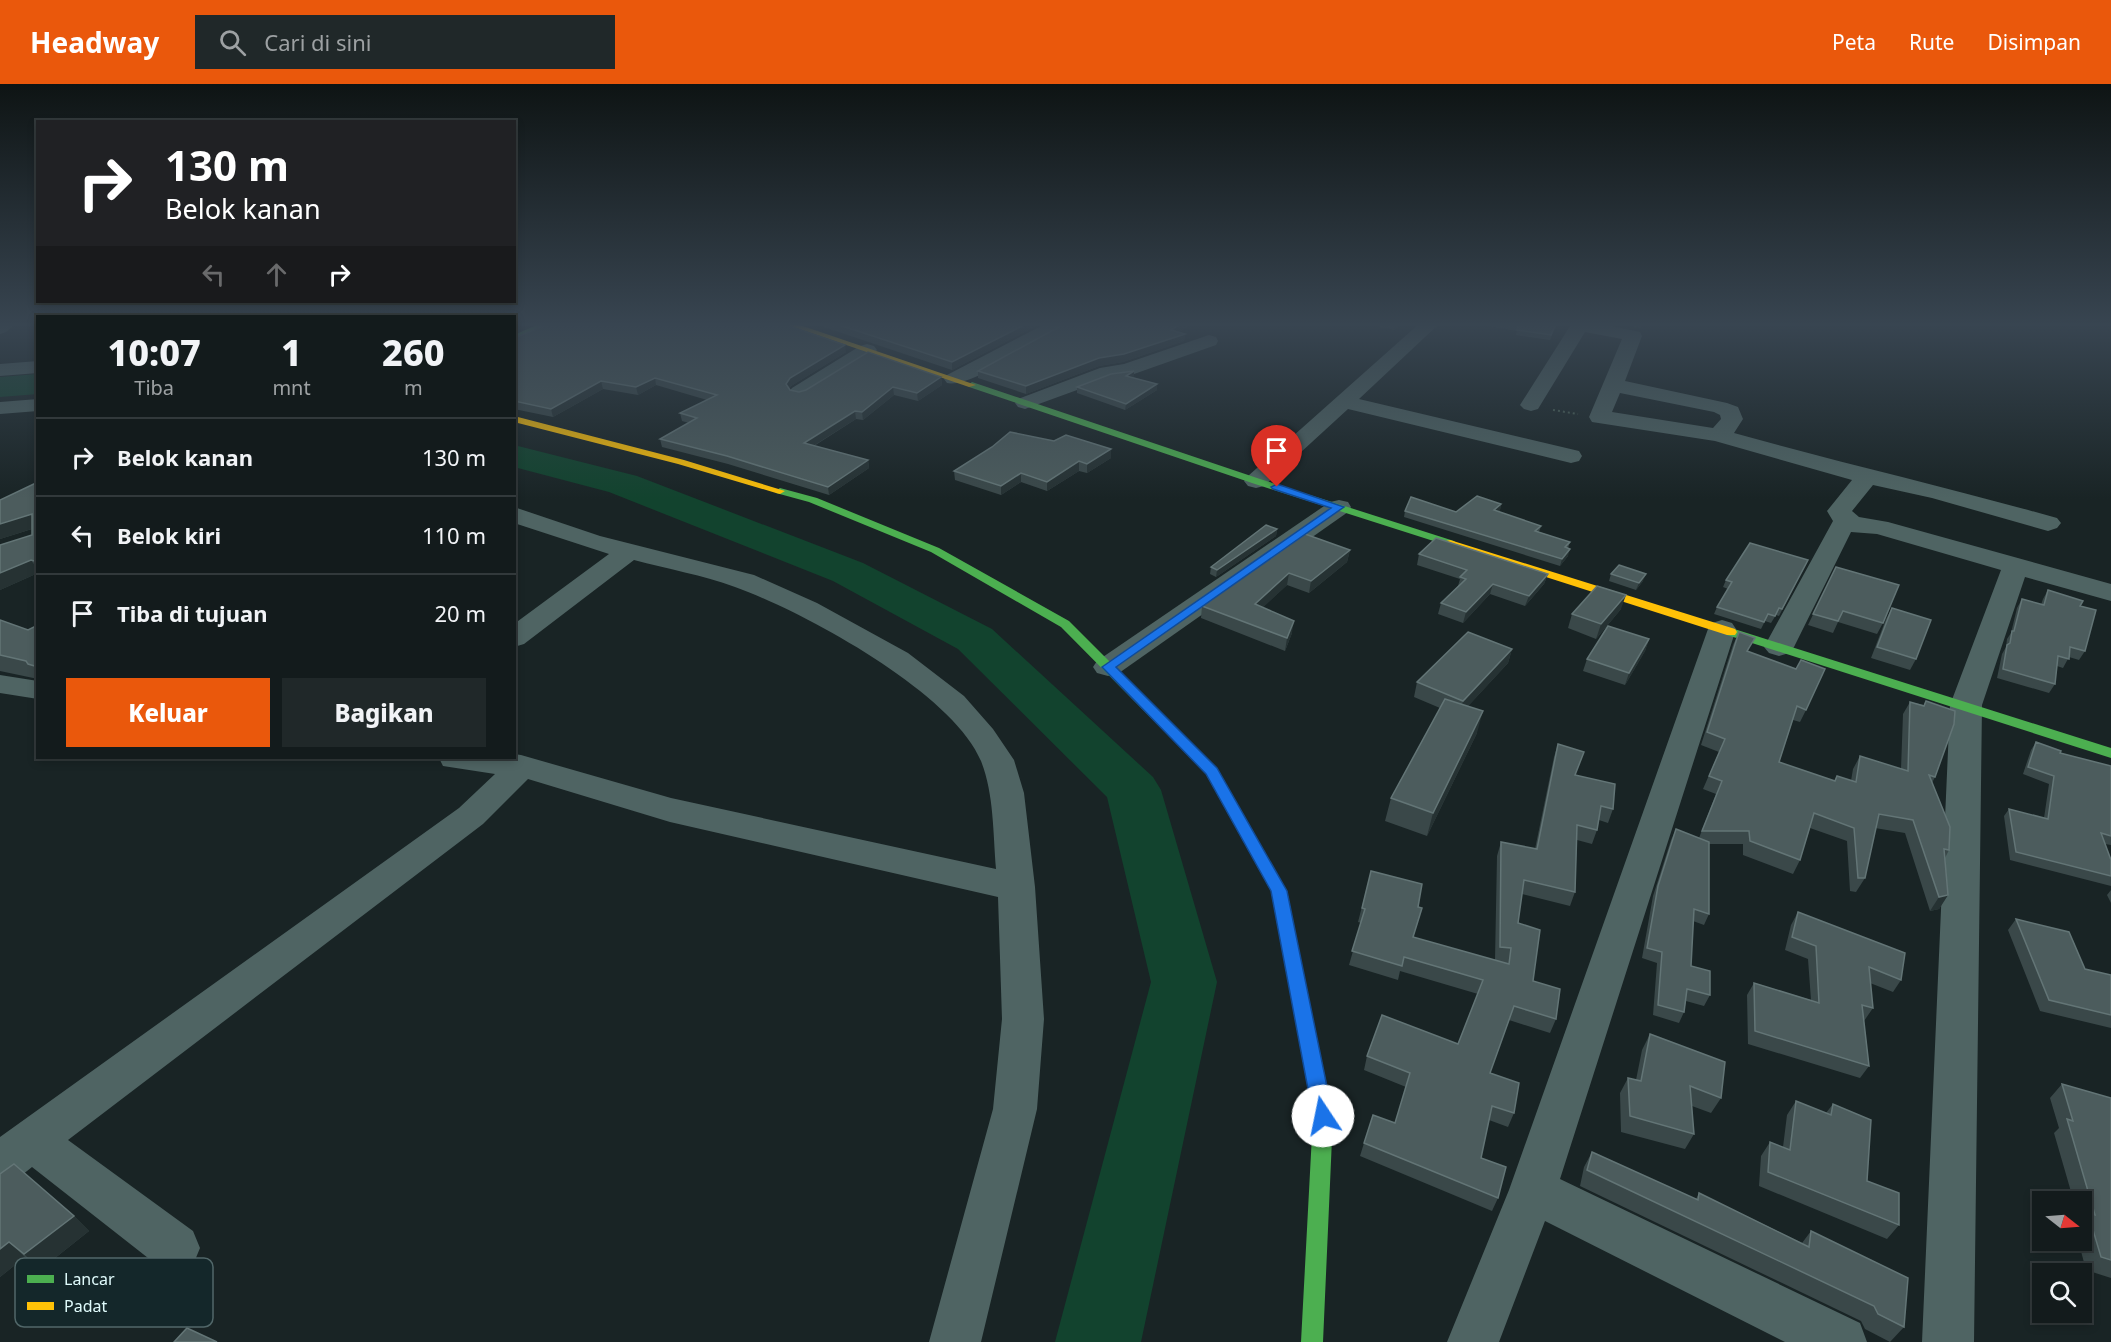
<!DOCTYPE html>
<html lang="id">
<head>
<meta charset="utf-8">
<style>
	:root { --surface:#131b1c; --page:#202829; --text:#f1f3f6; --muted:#9da1a3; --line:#32393b; --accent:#ea580c }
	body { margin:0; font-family:"Noto Sans",sans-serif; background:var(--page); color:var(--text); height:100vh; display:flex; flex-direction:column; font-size:22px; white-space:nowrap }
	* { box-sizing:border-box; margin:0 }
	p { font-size:20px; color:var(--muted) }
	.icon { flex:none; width:33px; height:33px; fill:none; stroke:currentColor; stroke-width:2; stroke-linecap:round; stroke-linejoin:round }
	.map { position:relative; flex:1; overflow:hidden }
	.panel { position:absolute; left:36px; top:231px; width:480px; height:444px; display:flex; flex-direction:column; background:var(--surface); border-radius:0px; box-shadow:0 3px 9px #0003,0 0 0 2px var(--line) }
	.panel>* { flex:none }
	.top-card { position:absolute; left:36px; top:36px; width:480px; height:183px; border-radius:0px; box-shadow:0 3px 9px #0003,0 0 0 2px var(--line); background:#202124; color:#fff; overflow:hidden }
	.needle { width:39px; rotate:107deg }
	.tools { position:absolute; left:2032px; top:1107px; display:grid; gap:12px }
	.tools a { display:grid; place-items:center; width:60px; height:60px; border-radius:0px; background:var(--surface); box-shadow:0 3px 9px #0003,0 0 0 2px var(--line); font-size:30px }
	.pin { position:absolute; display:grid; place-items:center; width:51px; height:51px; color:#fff; margin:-62px -26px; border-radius:50% 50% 50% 0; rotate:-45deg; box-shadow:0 0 6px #0007 }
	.pin .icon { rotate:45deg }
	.me { position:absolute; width:66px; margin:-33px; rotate:349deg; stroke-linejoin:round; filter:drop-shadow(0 0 4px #0008) }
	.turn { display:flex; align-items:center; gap:21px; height:126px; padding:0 30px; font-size:27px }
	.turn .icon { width:78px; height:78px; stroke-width:2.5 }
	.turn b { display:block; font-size:42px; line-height:51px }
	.lanes { display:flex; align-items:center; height:57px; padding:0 30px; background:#0003; justify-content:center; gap:30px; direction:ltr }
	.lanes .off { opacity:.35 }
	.eta { display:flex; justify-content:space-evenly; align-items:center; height:102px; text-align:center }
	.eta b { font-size:36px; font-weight:800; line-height:42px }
	.button { display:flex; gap:12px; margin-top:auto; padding:12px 30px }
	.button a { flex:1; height:69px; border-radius:0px; background:var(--accent); color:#fff; font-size:24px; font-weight:800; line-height:69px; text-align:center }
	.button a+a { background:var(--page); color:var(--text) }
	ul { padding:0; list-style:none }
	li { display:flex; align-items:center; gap:18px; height:78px; padding:0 30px; border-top:2px solid var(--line) }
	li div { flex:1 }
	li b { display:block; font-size:22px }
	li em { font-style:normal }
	header { display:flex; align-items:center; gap:36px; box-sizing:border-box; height:84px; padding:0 30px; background:var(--accent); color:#fff }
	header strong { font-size:28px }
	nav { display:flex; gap:33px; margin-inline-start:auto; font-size:21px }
	.search { width:420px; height:54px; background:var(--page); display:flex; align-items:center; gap:15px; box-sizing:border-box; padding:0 21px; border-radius:0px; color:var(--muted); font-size:22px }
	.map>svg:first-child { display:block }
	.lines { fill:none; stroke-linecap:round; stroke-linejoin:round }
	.river { fill:#12432e; fill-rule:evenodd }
	.path { stroke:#4d6458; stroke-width:2; stroke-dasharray:2 3; stroke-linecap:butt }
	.street { fill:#4f6463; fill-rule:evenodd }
	.fast { fill:#4caf50; fill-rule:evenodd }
	.slow { fill:#ffc107; fill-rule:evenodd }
	.wall { fill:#3a4849 }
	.shaded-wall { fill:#263233 }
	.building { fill:#4c5c5d; stroke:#637576; stroke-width:1.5 }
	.route { fill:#1a73e8; stroke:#114b97; stroke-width:1.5 }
	.key { fill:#14272a; stroke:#516769; stroke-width:1.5 }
	.key-label { font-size:16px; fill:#e0fbfc }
</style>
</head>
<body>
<header>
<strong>Headway</strong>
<div class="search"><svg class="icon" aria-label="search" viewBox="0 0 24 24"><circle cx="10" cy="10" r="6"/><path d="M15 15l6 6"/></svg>Cari di sini</div>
<nav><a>Peta</a><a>Rute</a><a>Disimpan</a></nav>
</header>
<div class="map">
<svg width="2111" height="1258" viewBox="0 0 2111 1258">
	<rect width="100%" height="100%" fill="#192425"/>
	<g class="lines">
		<g class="river">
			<path d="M38 290V310L0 313V293Z"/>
			<path d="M514 361 637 392 863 479 992 545 1153 693 1161 706 1217 898 1141 1258H1055L1151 898 1107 713 958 565 833 497 609 408 514 383Z"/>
		</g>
		<path class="path" d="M1553 326 1578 330"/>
		<g class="street">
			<path d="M0 239H16L6 248 0 250Z"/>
			<path d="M1047 239H1070L1067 243C1045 255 968 305 947 299L944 295 947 291Z"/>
			<path d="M1420 239H1440L1359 315 1579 367 1582 372 1579 377 1571 379 1348 325 1264 402 1256 404 1248 402 1244 397 1248 392Z"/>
			<path d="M1572 239H1597L1640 248 1642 252 1625 297 1727 319 1738 323 1743 335 1734 349C1841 379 1950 404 2057 434L2061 439 2057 444 2048 447 1932 414 1873 401 1852 427 1859 433 1888 438 2111 500V517L2025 493 1982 621 1974 1258H1922L1950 621 2001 486 1877 450 1851 448 1794 563 1789 569 1779 572 1769 569 1764 563 1833 437 1827 427 1852 396 1715 357 1592 338 1589 333 1622 255 1585 248 1538 325 1531 327 1524 325 1520 321ZM1620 309 1714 328 1720 331 1721 335 1713 344 1612 328Z"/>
			<path d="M1209 251 1216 253 1218 257 1216 261 1134 290 1110 294 1025 325 1018 323 1015 319 1018 315 1100 284 1124 280Z"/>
			<path d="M867 260 874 262 877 266 874 270 806 312 799 314 792 312 789 308 792 304 860 262Z"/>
			<path d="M38 277V289L0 292V280Z"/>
			<path d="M38 315V327L0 330V318Z"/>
			<path d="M1339 416 1348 418 1351 423 1348 428 1119 589 1108 592 1097 589 1093 583 1097 577 1330 418Z"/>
			<path d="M514 423 600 452 754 491 817 519 908 569 964 612 993 645 1014 676 1024 709 1035 803 1044 935 1037 1025 981 1258H929L993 1025 1002 935 998 813 670 738 528 695 483 740 68 1056 193 1147 200 1164 193 1181 175 1188 157 1181 32 1083 17 1095 0 1101V1053L459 724 495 690 443 682 439 674H514V670L521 671 671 714 996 785C993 749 994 710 981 677 952 608 804 528 735 503 703 491 667 485 634 476L524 560 514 563V540L609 470 514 439Z"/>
			<path d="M1722 536 1732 539 1736 545 1560 1095 1860 1239 1867 1258H1785L1545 1137 1499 1258H1447L1509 1106 1708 545 1712 539Z"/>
			<path d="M0 591 38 597V615L0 609Z"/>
		</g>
		<g class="fast">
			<path d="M541 239H552L514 256V251Z"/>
			<path d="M972 298 1260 395 1454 457 1456 459 1454 461H1446L1252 399 969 303 968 301Z"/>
			<path d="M780 404 817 414 939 464 1069 537 1175 643 1168 647 1163 646 1061 543 931 468 809 418 776 409 775 407Z"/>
			<path d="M1731 544 2111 664V674L1727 551 1725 548 1727 545Z"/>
			<path d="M1311 963 1318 965 1320 971 1333 1032 1323 1258H1301L1313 1032 1302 971 1304 965Z"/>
		</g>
		<g class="slow">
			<path d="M782 239H794L976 301 969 303Z"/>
			<path d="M514 332 684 376 785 407 780 410 776 409 678 380 514 338Z"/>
			<path d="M1450 456 1735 545 1737 548 1735 551H1727L1446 461V457Z"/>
			<path d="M1168 639 1173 640 1217 684 1287 807 1320 971 1318 977 1311 979 1304 977 1302 971 1271 807 1206 690 1161 643Z"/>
		</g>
	</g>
	<g class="wall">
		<path d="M812 239H1042L952 286Z"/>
		<path d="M1066 239H1193L1179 248 1185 250 1184 257 1123 278 1099 282 1026 310 978 294V287Z"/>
		<path d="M1363 239H1403L1394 246Z"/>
		<path d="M1479 239H1557L1550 256 1516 251 1517 247 1478 240Z"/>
		<path d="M1609 239H1642L1641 244Z"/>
		<path d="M514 254 846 268 791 302 789 305 790 306 799 308 941 293 942 301 918 317 894 311 863 336 856 335 814 362 868 376 869 384 829 411 728 380 662 363 660 355 689 339 682 337 680 329 707 316 656 301 638 311 603 305 553 333 514 325Z"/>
		<path d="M1134 287V292L1132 293 1157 300V306L1125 326 1077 309V303Z"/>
		<path d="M1111 374 1087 389 1079 387 1047 407 1021 398 1001 411 955 396 954 387Z"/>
		<path d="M38 398V489L0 506V461L32 451V445L0 455V416Z"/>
		<path d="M1501 420 1500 426 1498 428 1541 442 1539 448 1570 458 1568 464V472L1560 482 1404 433 1405 427 1456 428Z"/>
		<path d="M1277 445 1276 452 1216 493 1210 490 1211 483Z"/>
		<path d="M1350 466 1347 478 1309 509 1287 501 1263 523 1292 549 1285 567 1201 534 1202 522Z"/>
		<path d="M1419 470 1548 490 1544 500 1525 522 1490 510 1463 539 1438 530 1441 519 1458 502 1460 495 1417 481Z"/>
		<path d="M1808 476 1779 532 1776 531 1771 539 1765 537 1761 545 1714 530 1717 523 1728 505 1723 503 1726 496Z"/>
		<path d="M1836 483 1883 539 1877 550 1838 538 1833 549 1808 541Z"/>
		<path d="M1611 490 1643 497 1636 506 1609 497Z"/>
		<path d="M2048 506 2080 522 2085 567 2079 576 2069 573 2063 584 2057 582 2055 600 2049 609 1997 594 2002 570 2006 563 2007 555 2011 549 2017 524 2022 515 2041 521 2043 515Z"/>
		<path d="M1892 524 1916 575 1910 586 1871 574 1886 535Z"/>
		<path d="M1621 525 1596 555 1568 544 1572 530Z"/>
		<path d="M0 536 28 546 38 541V595L0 587Z"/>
		<path d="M1739 548 1748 568 1806 626 1800 638 1793 636 1779 678 1834 697 1837 692 1851 697 1853 685 1860 672 1901 685 1903 630 1910 618 1924 621 1926 617 1935 693 1932 699 1949 766 1945 774 1948 811 1939 825 1930 827 1905 749 1875 744 1865 794 1856 808 1850 807 1847 757 1810 744 1800 776 1793 790 1743 771V760H1709V830L1704 841 1693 837 1691 882 1710 911 1704 922 1686 917 1684 928 1679 939 1653 931 1657 879 1642 874 1653 812 1671 756 1676 745 1699 754 1716 710 1703 705 1719 668 1701 661 1733 561Z"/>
		<path d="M1649 555 1645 567 1625 601 1583 587 1587 575Z"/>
		<path d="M1512 565 1508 579 1468 622 1477 649 1427 752 1385 737 1391 714 1440 624 1414 613 1417 598Z"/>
		<path d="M2036 658 2060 669 2111 682V761L2105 760 2111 776V802L2010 776 2004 732 2009 725 2044 734 2049 700 2023 690 2031 666Z"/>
		<path d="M1558 660 1576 691 1613 725 1608 739 1599 736 1597 746 1592 760 1577 756 1575 808 1570 822 1522 810 1518 839 1533 897 1556 935 1550 949 1509 936 1490 989 1514 1029 1508 1043 1489 1036 1481 1074 1498 1114 1492 1127 1360 1072 1364 1059 1395 1039 1406 1003 1364 986 1367 972 1458 960 1478 910 1400 887 1398 896 1349 881 1361 839 1358 838 1371 787 1418 838 1413 853 1495 876 1497 772 1501 758 1535 765 1554 673Z"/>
		<path d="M2111 806V819L2107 811Z"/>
		<path d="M1798 828 1901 896 1893 908 1870 899 1873 924 1864 937 1869 982 1860 994 1748 960 1747 911 1754 899 1811 916 1808 875 1785 866 1791 841Z"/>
		<path d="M2016 835 2085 885 2111 891V944L2040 927 2008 846Z"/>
		<path d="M1650 950 1721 1014 1711 1029 1692 1022 1694 1050 1685 1065 1621 1048 1620 1009 1628 994 1636 996 1642 966Z"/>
		<path d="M2062 1000 2111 1014V1194L2086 1186 2078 1156H2082V1118H2074L2054 1049 2059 1044 2050 1014Z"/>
		<path d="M1796 1017 1826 1029 1833 1020 1867 1097 1899 1141 1887 1155 1759 1102 1761 1072 1770 1058 1783 1063 1787 1031Z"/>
		<path d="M1592 1068 1696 1115 1699 1109 1802 1159 1811 1147 1904 1243 1890 1258 1865 1245 1861 1237 1580 1102 1584 1083Z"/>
		<path d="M0 1090 74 1132 89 1147 40 1186 25 1173 0 1193Z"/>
	</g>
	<g class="shaded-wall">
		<path d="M514 239H526L514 244Z"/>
		<path d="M1028 239H1042L952 286V278Z"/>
		<path d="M1182 239H1193L1170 253 1171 246Z"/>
		<path d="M1396 239H1403L1394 246Z"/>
		<path d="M1185 250 1184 257 1123 278 1099 282 1026 310V302L1099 274Z"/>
		<path d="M845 261 846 268 791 302 787 308 786 300 790 294Z"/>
		<path d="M1134 287V292L1125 297 1126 292Z"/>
		<path d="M941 293 942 301 918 317 917 309Z"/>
		<path d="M655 294 656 301 638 311 636 303Z"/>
		<path d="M601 297 603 305 553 333 551 325Z"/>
		<path d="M1157 300V306L1125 326 1126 320Z"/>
		<path d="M893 303 894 311 863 336 862 328Z"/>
		<path d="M855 327 856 335 805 367 804 359Z"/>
		<path d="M1111 365V374L1087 389V380Z"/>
		<path d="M868 376 869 384 829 411 828 403Z"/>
		<path d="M1079 377V387L1047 407V398Z"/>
		<path d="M1021 389V398L1001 411V402Z"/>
		<path d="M1501 420 1500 426 1492 433 1494 426Z"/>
		<path d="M32 430 38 443 0 455V440Z"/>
		<path d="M1277 445 1276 452 1216 493 1217 486Z"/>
		<path d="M1570 465 1568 472 1560 482 1562 475Z"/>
		<path d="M1350 466 1347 478 1309 509 1311 497Z"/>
		<path d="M31 476 38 486V489L0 506V489Z"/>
		<path d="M1289 489 1287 501 1254 532 1255 520Z"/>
		<path d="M1548 490 1544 500 1525 522 1529 512Z"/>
		<path d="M1646 490 1643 497 1636 506 1639 499Z"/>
		<path d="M1493 500 1490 510 1463 539 1466 528Z"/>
		<path d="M1626 511 1621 525 1596 555 1601 540Z"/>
		<path d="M1294 537 1292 549 1285 567 1287 554Z"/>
		<path d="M1649 555 1645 567 1625 601 1629 589Z"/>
		<path d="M1512 565 1508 579 1459 632 1463 617Z"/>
		<path d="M1483 627 1477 649 1427 752 1433 729Z"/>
		<path d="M1948 811 1939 825 1930 827 1939 813Z"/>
		<path d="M74 1132 89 1147 40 1186 24 1170Z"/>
		<path d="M9 1158 25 1173 0 1193V1165Z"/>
	</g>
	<g class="building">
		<path d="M551 239H780L845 261 790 294 786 300 790 306 799 308 806 306 868 268 941 293 917 309 893 303 862 328 855 327 804 359 868 376 828 403 727 372 660 355 697 334 680 329 717 311 655 294 636 303 601 297 551 325 514 317V254Z"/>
		<path d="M833 239H1028L952 278Z"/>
		<path d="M1066 239H1182L1171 246 1185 250 1124 270 1099 274 1026 302 978 287Z"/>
		<path d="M1505 239H1556L1551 251 1517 246 1519 241Z"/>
		<path d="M1134 287 1126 292 1157 300 1126 320 1077 303 1111 290Z"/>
		<path d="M1010 348 1054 357 1066 351 1111 365 1087 380 1079 377 1047 398 1021 389 1001 402 954 387 992 363Z"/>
		<path d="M38 398V478L31 476 0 489V461L32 451V430L0 440V416Z"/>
		<path d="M1477 412 1501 420 1494 426 1541 442 1535 447 1570 458 1565 463 1570 465 1562 475 1405 427 1411 413 1456 428Z"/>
		<path d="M1266 441 1277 445 1217 486 1211 483Z"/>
		<path d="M1305 450 1350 466 1311 497 1289 489 1255 520 1294 537 1287 554 1202 522Z"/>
		<path d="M1436 454 1548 490 1529 512 1493 500 1466 528 1441 519 1466 495 1460 493 1467 486 1419 470Z"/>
		<path d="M1750 459 1808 476 1782 525 1779 524 1775 532 1768 530 1764 538 1717 523 1732 498 1726 496Z"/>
		<path d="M1619 481 1646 490 1639 499 1611 490Z"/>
		<path d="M1836 483 1899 501 1883 539 1843 527 1838 537 1813 530Z"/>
		<path d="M1597 502 1626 511 1601 540 1572 530Z"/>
		<path d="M2048 506 2083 517 2080 522 2096 526 2085 567 2070 563 2069 575 2058 572 2055 600 2003 585 2007 561 2010 559 2012 547H2014L2022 515 2044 521Z"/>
		<path d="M1892 524 1931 536 1916 575 1877 563Z"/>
		<path d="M0 536 28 546 38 541V583L28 580 26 577 0 571Z"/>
		<path d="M1608 542 1649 555 1629 589 1587 575Z"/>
		<path d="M1468 548 1512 565 1463 617 1417 598Z"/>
		<path d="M1739 548 1755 554 1747 567 1796 585 1801 576 1825 585 1806 626 1797 622 1779 678 1835 697 1837 692 1856 698 1860 672 1908 687 1910 618 1924 622 1926 617 1955 627 1954 640 1935 693 1929 691 1950 743 1949 766 1944 765 1948 811 1939 813 1913 736 1879 730 1865 794H1858L1854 744 1814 729 1800 776 1750 757 1749 747H1702L1722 697 1709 692 1725 655 1707 648Z"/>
		<path d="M1445 615 1483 627 1433 729 1391 714Z"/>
		<path d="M2036 658 2061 667 2060 669 2111 682V752L2101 749 2111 776V792L2016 768 2009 725 2048 735 2054 692 2028 683Z"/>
		<path d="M1558 660 1584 668 1575 691 1615 700 1613 725 1601 722 1597 746 1577 741 1575 808 1524 796 1518 839 1540 846 1533 897 1560 905 1556 935 1514 922 1490 989 1519 999 1514 1029 1492 1022 1481 1074 1506 1083 1498 1114 1364 1059 1373 1031 1395 1039 1410 989 1367 972 1382 931 1458 960 1483 896 1404 873 1402 882 1352 867 1365 825 1362 824 1371 787 1422 800 1418 823 1422 824 1413 853 1509 880 1511 864 1500 863 1501 758 1537 765Z"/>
		<path d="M1676 745 1709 758V830L1694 825 1691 882 1710 887V911L1687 905 1684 928 1658 921 1662 868 1647 864 1658 802Z"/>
		<path d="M1798 828 1905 869 1901 896 1869 883 1873 924 1862 921 1869 982 1755 947 1754 899 1819 919 1816 862 1792 853Z"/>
		<path d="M2016 835 2069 848 2085 885 2111 891V931L2049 916Z"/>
		<path d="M1650 950 1725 978 1721 1014 1690 1002 1694 1050 1630 1032 1628 994 1641 997Z"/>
		<path d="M2062 1000 2111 1014V1176L2101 1173 2088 1129 2095 1131 2067 1035 2073 1037Z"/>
		<path d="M1796 1017 1831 1031 1833 1020 1871 1036 1867 1097 1899 1109V1141L1768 1088 1770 1058 1790 1066Z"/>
		<path d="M1592 1068 1698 1116 1699 1109 1809 1163 1811 1147 1908 1194 1904 1243 1878 1230 1874 1222 1587 1086Z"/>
		<path d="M14 1080 74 1132 24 1170 9 1158 0 1165V1090Z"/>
		<path d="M187 1244 217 1258H174Z"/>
	</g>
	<linearGradient id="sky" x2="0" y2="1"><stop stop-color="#0e1414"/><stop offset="0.58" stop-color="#384551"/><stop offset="1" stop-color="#384551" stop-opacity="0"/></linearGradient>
	<rect width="2111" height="415" fill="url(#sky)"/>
	<path class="route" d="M1277 400 1344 423 1116 583 1217 684 1287 807 1333 1032 1330 1038 1323 1041 1316 1038 1313 1032 1271 807 1206 690 1102 583 1331 424 1273 405 1271 403Z"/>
	<rect x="15" y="1174" width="198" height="69" rx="9" class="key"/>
	<rect x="27" y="1191" width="27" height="8" fill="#4caf50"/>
	<rect x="27" y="1218" width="27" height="8" fill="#ffc107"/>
	<g class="key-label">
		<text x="64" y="1201">Lancar</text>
		<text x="64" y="1228">Padat</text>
	</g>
</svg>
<div class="tools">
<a><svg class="needle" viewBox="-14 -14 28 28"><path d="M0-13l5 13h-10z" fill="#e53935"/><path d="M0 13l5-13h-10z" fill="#9da1a3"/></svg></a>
<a><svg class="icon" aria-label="search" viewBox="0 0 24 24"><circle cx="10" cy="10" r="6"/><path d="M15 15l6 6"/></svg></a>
</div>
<div class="pin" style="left:1277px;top:403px;background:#d93025"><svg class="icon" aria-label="arrive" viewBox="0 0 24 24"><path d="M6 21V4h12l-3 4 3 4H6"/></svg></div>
<svg class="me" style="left:1323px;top:1032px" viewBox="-20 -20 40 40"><circle r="19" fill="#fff"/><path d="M0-13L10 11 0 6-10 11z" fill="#1a73e8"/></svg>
<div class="top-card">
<div class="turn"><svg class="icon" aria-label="right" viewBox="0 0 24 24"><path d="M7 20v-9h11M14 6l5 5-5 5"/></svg><div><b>130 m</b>Belok kanan</div></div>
<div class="lanes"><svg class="icon off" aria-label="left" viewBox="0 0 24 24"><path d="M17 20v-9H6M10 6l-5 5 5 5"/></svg><svg class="icon off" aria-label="ahead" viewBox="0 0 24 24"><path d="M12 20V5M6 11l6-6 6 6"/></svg><svg class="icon" aria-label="right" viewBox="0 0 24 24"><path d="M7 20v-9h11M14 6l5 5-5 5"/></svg></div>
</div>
<section class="panel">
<div class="eta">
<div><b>10:07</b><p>Tiba</p></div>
<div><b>1</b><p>mnt</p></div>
<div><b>260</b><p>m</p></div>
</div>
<ul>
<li><svg class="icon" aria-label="right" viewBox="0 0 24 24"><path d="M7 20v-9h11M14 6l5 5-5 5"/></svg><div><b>Belok kanan</b></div><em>130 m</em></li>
<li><svg class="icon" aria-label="left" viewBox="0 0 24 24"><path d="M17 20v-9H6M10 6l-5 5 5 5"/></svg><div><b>Belok kiri</b></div><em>110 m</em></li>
<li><svg class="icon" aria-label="arrive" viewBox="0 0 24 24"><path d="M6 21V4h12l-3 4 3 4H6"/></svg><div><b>Tiba di tujuan</b></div><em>20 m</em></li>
</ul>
<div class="button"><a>Keluar</a><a>Bagikan</a></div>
</section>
</div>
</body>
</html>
